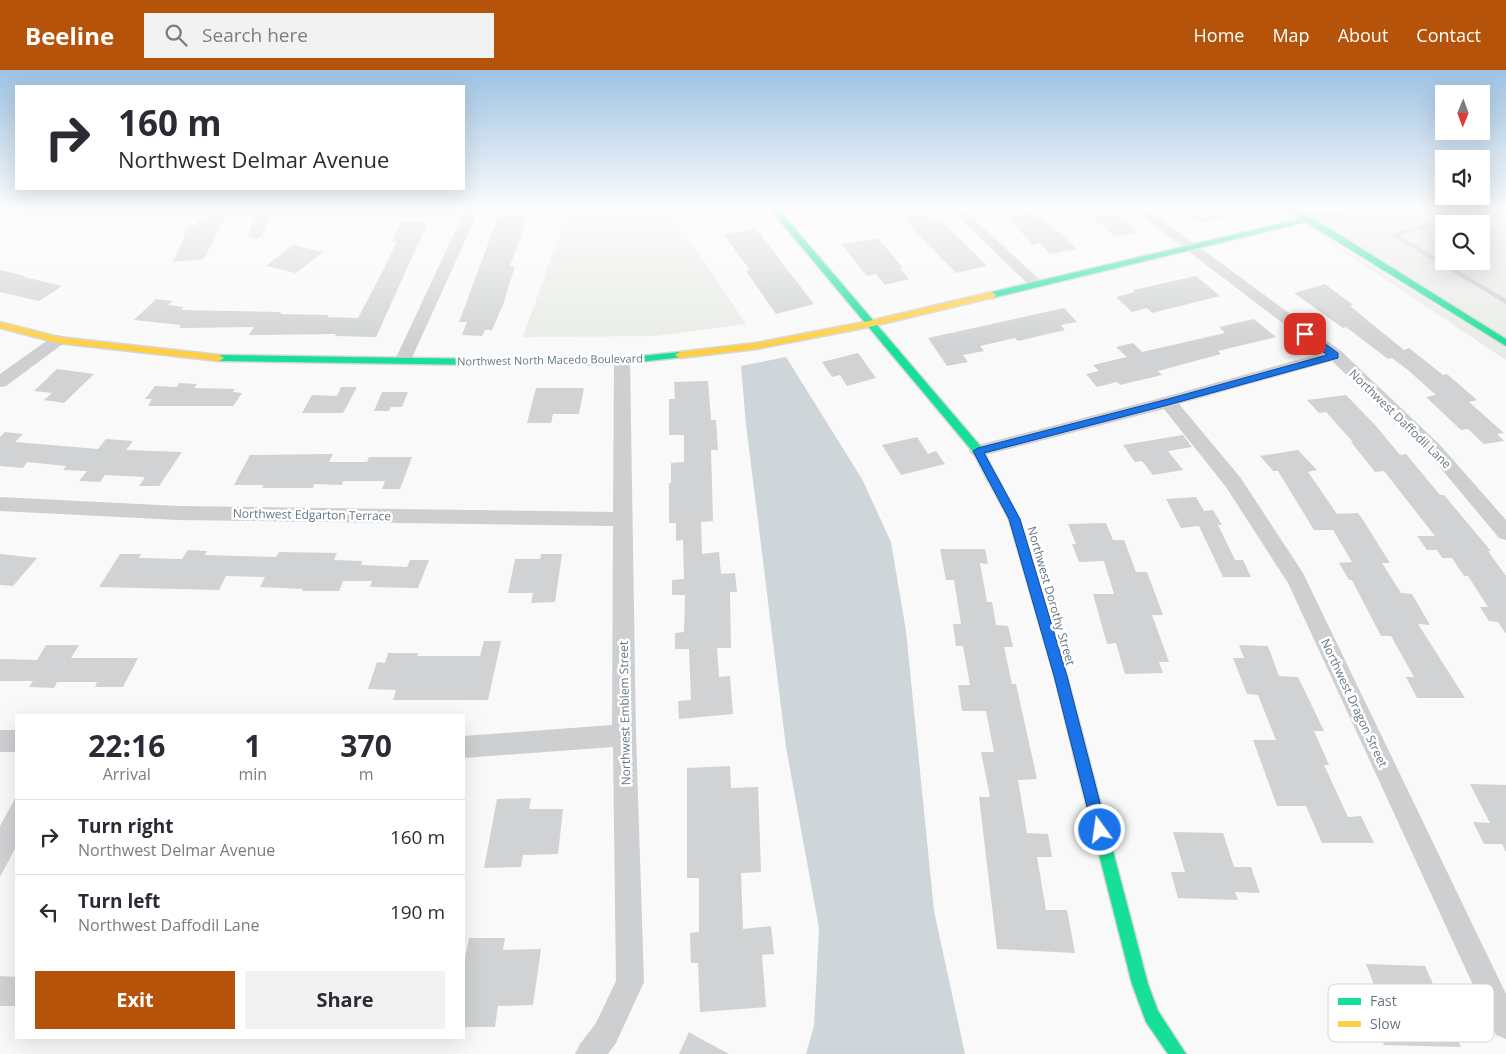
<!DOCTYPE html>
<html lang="en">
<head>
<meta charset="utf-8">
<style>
	:root { --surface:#fff; --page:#f2f2f3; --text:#2b2b33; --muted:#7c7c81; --line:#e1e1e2; --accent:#b45309 }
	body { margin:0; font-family:"Open Sans",sans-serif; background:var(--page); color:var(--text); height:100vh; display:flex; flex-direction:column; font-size:19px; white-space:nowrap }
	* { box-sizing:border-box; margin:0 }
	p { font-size:16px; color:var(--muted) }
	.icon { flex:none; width:28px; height:28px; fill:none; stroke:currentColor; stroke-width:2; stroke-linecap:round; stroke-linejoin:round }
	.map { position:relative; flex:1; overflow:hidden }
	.drawer { position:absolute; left:15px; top:644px; width:450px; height:325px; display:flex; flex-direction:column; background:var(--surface); border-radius:0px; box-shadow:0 5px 20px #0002 }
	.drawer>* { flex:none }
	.top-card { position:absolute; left:15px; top:15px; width:450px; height:105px; border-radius:0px; box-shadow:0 5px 20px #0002; background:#fff; color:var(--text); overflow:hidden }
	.needle { width:32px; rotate:181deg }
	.buttons { position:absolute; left:1435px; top:15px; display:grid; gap:10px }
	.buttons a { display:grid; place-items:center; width:55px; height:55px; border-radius:0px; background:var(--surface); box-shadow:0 5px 20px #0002; font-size:25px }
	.pin { position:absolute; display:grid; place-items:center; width:42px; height:42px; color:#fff; margin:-21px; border-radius:10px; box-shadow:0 2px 8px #0006 }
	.me { position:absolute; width:55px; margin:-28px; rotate:346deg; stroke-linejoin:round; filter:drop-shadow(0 0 4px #0008) }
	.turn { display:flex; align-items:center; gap:18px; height:105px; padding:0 20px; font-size:22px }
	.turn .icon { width:65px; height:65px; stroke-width:2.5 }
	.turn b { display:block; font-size:35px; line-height:42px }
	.eta { display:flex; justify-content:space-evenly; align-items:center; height:85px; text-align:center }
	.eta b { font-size:30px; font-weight:700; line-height:35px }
	.button { display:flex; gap:10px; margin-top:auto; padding:10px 20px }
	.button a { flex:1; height:58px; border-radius:0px; background:var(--accent); color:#fff; font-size:20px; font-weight:700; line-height:58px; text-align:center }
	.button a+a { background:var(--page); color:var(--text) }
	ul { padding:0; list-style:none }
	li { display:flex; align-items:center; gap:15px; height:75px; padding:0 20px; border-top:1px solid var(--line) }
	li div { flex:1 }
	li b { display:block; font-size:19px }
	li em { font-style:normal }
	header { display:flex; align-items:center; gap:30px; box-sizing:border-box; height:70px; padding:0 25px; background:var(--accent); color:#fff }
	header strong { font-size:24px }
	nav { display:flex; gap:28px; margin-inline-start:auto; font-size:18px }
	.search { width:350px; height:45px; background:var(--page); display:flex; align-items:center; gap:12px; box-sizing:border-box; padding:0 18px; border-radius:0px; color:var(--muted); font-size:19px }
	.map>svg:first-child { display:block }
	.green { fill:#e8ebe6; fill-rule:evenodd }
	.water { fill:#ced6d9 }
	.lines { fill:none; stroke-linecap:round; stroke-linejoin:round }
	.stream { stroke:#ced6d9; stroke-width:4.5 }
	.building { fill:#d0d2d3 }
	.fast-casing { stroke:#d5d6d7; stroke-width:3 }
	.slow-casing { stroke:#d5d6d7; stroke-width:3 }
	.lane { fill:#cecfd0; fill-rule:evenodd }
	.street { fill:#cecfd0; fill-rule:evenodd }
	.fast { fill:#16e098; fill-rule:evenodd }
	.slow { fill:#ffcf43; fill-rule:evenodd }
	.route { fill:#1a73e8; stroke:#114b97 }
	.labels { text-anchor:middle; stroke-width:5; stroke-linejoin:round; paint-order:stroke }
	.far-street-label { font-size:11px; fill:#657683; stroke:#fff }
	.street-label { font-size:12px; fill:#657683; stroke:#fff }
	.key { fill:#fff; stroke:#d1d6da; stroke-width:1 }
	.key-label { font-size:14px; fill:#657683 }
</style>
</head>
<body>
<header>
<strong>Beeline</strong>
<div class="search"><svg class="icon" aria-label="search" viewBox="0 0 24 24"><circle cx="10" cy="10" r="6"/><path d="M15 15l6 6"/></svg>Search here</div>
<nav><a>Home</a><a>Map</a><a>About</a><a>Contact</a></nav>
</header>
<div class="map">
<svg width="1506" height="984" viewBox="0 0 1506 984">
	<rect width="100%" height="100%" fill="#f9f9f9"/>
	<g class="green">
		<path d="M568 139H669L746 254 656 266 523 267Z"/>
		<path d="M1378 139H1506V268L1319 151ZM1444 154H1481V191H1444Z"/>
		<path d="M1304 155 1506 278V290Z"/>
	</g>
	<path class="water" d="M786 287 862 409 891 472 906 561 934 841 965 984H806L814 956 819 858 786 677 746 354 741 296Z"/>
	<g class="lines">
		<path class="stream" d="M1254 139 1260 142"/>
	</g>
	<g class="building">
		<path d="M501 139H530L510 196H515L503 235 492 260H485L482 266 462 265 467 252H459Z"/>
		<path d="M894 139H920L934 151 938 150 950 159 987 196 956 203Z"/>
		<path d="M1081 139H1111L1134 155 1130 156 1137 162 1116 167Z"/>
		<path d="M1180 139H1235L1236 145 1199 153Z"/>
		<path d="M228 141 204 189 173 192 189 155H196L198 150 206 149 209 142Z"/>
		<path d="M1032 141 1058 161 1076 179 1050 184 1040 173 1033 175 1009 149 1014 148 1011 145Z"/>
		<path d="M401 152H428L376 267 335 266 336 264 249 265 254 257 179 258 181 255 134 250 156 229 173 231 168 235 184 237 181 240 281 242 280 244 329 245 327 247 358 248 386 195 397 171H392Z"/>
		<path d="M756 158 783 194 814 234 776 244 746 201 750 200 724 165Z"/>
		<path d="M878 168 902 197 900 198 909 209 885 215 876 204 867 206 841 174Z"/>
		<path d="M293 175 323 182 296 203 266 196Z"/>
		<path d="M0 200 25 206 24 207 62 216 39 231 0 222Z"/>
		<path d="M1196 206 1220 226 1152 243 1147 238 1132 242 1116 227 1135 222 1133 220Z"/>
		<path d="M1325 214 1353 235 1350 236 1404 280 1409 278 1443 305 1447 304 1477 330 1469 332 1504 363 1497 364 1504 371 1484 374 1468 359 1461 360 1426 327 1436 325 1408 300 1392 288 1388 289 1346 257 1343 258 1294 223Z"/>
		<path d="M1064 238 1077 252 1061 255 1065 260 1018 271 1015 268 980 276 984 281 963 285 968 292 947 296 928 268Z"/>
		<path d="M1254 249 1276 267 1218 281 1221 284 1158 301 1162 305 1120 315 1117 312 1097 317 1086 304 1099 301 1093 295 1127 287 1116 277 1133 273 1142 282 1225 263 1219 257Z"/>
		<path d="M858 283 876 308 847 316 840 305 832 307 822 292Z"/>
		<path d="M57 299 94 304 64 333 44 330 52 323 34 321Z"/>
		<path d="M708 311 711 350H716L718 380H711L713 451 701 452 702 484 719 482 721 504 735 503 737 522H730L731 578H717L719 607 730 606 733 644 679 649 678 631 691 630 689 579H675V563L684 562 685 525H672V510L684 509 683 470 676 471V453H669V413H671V393L684 392V365H669V329H675L674 312Z"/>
		<path d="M179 313 197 314 194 318 235 319 233 322 242 323 233 336H148L152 329H145L155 316 177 317Z"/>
		<path d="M341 317H357L343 343H302L312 325 337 326Z"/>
		<path d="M536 318H584L579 344H553L551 353H527Z"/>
		<path d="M382 322H408L402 337H391L389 341H374Z"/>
		<path d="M1346 325 1376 356 1400 385 1406 384 1440 425H1444L1491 481H1488L1506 506V564L1498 552 1489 551 1480 537H1488L1468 506H1464L1452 488H1442L1437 480H1427L1417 466H1435L1384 401 1375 402 1351 372H1353L1326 342 1319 343 1307 330Z"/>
		<path d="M5 362 23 364 15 372 98 379 106 369 133 371 126 380 182 382 159 416H139L145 407 105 405 100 412 79 411 87 401 63 400 66 396 27 392 23 398 0 396V367Z"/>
		<path d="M1183 365 1192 377 1168 381 1183 400 1153 405 1142 391 1135 392 1123 375Z"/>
		<path d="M917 367 928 384 936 381 945 394 901 405 882 375Z"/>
		<path d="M1298 380 1317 400 1308 402 1337 444 1358 443 1363 450 1390 493H1382L1401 523 1412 524 1430 555 1418 554 1465 628H1417L1406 607H1414L1391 566H1381L1352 510H1349L1339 493 1352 492 1333 460H1314L1278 401H1273L1260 386Z"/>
		<path d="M333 384 329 392H367L369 387H412L400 419H382L385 411H343L342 415 314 414 313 418H262L264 415H234L250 385Z"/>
		<path d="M1196 427 1204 441 1213 440 1222 455H1218L1235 490H1243L1251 507H1223L1199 456 1181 458 1166 429Z"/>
		<path d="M1106 453 1113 470H1124L1136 502H1147L1163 545H1152L1169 592H1159L1163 603 1125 604 1116 573 1107 574 1093 524H1114L1104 491 1079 492 1072 474H1076L1068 454Z"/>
		<path d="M940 479H985L988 494 980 493 987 532H992L996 555 1008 556 1013 577H1004L1012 614H1016L1037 709 1018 710 1027 763 1048 764 1052 787H1037L1046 840H1067L1075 883 997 879 979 727H990L981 682H994L986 641H962L958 615H970L963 576H956L953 554H961L954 510H946Z"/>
		<path d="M188 480 207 481 205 485 276 487 279 482 337 483 334 490 362 491 361 495 407 497 410 490H429L418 518 370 517 372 511H343L339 521H302L303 519 260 517 265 507 226 506 219 520 99 517 120 484H141L139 488 182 489Z"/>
		<path d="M0 484 37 488 13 516 0 515Z"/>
		<path d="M541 484H562L555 532 531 533 533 523H508L515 489H540Z"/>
		<path d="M484 571H501L488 630H393L396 620 368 619 377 592 385 593 388 583H418L417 586H480Z"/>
		<path d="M46 575H79L71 588H138L123 617H95L97 612H57L54 618 29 617 33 611H0V589L37 590Z"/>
		<path d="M1239 575 1268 576 1279 606 1298 607 1324 661H1314L1329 695H1324L1348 747 1361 746 1374 773H1322L1306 736H1277L1253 670H1276L1258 625 1247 624 1233 588H1244Z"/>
		<path d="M730 696 731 718 758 717 761 802 741 803 743 859 771 856 774 884 762 885 766 937 700 942 698 893H691L690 863 699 862V808H687V698Z"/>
		<path d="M1470 714 1506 715V782L1502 774H1484L1473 752 1490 753Z"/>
		<path d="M16 727V777L0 807V756Z"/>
		<path d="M531 728 529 739H563L558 784 523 785 521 797 484 798 497 729Z"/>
		<path d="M1173 762 1223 763 1234 797H1251L1260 823 1235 822 1238 830 1178 828 1171 802H1185Z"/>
		<path d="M469 868H505L503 880 541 879 533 935 498 936 495 957H464V894Z"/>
		<path d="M1366 894 1425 896 1461 977 1384 975 1367 930H1380Z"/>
		<path d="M0 906 16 907V936H0Z"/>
		<path d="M689 962 701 969 729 984H679Z"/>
	</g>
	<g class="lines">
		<defs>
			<g id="fast">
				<path d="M770 139H778L982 378 997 408 996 411H988L974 383Z"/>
				<path d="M1289 139H1295L1311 147 1506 269V276L1306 152 992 228 988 225 992 222 1300 149 1289 142Z"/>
				<path d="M680 282 683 283V287L622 294 481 295 219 291 214 288 219 285 481 289 622 288Z"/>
				<path d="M1082 684 1087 686 1089 690 1148 914 1158 941 1186 984H1168L1146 952 1132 914 1075 690 1077 686Z"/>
			</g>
			<g id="slow">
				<path d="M992 222 996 225 995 227 869 257 756 279 680 288 675 285 680 282 756 273 869 251Z"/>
				<path d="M0 252 58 267 219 285 224 288 219 291 58 273 0 258Z"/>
				<path d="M992 404 996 405 1019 449 1067 607 1089 690 1087 694 1082 696 1077 694 1075 690 1055 607 1009 449 987 408Z"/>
			</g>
		</defs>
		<use href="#fast" class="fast-casing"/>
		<use href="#slow" class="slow-casing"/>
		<g class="lane">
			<path d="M1435 139C1445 139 1450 143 1459 145 1467 146 1485 139 1496 139L1495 140 1398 165 1506 229V234L1389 164 1453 147Z"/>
			<path d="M1497 139H1506V144L1498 140Z"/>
		</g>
		<g class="street">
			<path d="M259 139H272L262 166 255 170 248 166Z"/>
			<path d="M463 139H476L474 151 411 290 409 294H397L395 290 460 151Z"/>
			<path d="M950 139H963L1040 210 1042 213 1040 216H1030Z"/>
			<path d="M1133 139H1147L1341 281 1440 375 1506 450V470L1499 468 1428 383 1332 291 1179 334 1240 407 1303 503 1506 924V969L1496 965 1288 513 1226 417 1164 339 978 387 972 385 969 381 972 377 978 375 1168 326 1322 283Z"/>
			<path d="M1338 139H1363L1361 142 1308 153 1301 149 1303 146Z"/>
			<path d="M58 265 64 267 66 270 64 273 6 316 0 317V304L52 267Z"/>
			<path d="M622 286 628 287 630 291 636 665 644 912 616 973 608 984H575L580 974 596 953 616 911 613 677 464 688V666L612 655 613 456 178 450 0 441V427L178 436 613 442 614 291 616 287Z"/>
			<rect x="0" y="660" width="16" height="22"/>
		</g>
		<use href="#fast" class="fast"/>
		<use href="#slow" class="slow"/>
	</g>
	<linearGradient id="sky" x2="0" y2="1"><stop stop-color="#9dc2e2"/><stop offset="0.5" stop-color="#fcfcfc"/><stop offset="1" stop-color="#fcfcfc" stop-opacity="0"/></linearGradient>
	<rect width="1506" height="277" fill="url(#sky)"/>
	<path class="route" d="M1302 262H1309L1338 283V288L1168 335 984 383 1020 449 1067 606 1107 760 1105 765 1100 767 1095 765 1093 760 1054 606 1009 449 973 381 978 378 1168 329 1327 285 1302 266Z"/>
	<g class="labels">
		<g class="far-street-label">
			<text transform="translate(550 290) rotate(-1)" y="4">Northwest North Macedo Boulevard</text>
		</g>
		<g class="street-label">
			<text transform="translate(1400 349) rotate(44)" y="4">Northwest Daffodil Lane</text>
			<text transform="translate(312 445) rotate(1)" y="4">Northwest Edgarton Terrace</text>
			<text transform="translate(1051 526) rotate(74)" y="4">Northwest Dorothy Street</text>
			<text transform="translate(1354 633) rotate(65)" y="4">Northwest Dragon Street</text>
			<text transform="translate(625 643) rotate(-91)" y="4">Northwest Emblem Street</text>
		</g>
	</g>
	<rect x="1328" y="914" width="166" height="58" rx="8" class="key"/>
	<rect x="1338" y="928" width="23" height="7" fill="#16e098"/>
	<rect x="1338" y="951" width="23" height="6" fill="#ffcf43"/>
	<g class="key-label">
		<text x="1370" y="936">Fast</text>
		<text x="1370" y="959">Slow</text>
	</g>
</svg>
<div class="buttons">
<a><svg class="needle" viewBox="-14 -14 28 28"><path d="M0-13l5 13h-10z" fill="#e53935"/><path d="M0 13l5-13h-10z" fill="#7c7c81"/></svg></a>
<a><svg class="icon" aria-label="sound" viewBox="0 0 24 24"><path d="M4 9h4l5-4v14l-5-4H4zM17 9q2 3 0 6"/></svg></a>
<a><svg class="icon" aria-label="search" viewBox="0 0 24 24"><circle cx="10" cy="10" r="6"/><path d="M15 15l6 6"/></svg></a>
</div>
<div class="pin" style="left:1305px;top:264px;background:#d93025"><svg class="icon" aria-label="arrive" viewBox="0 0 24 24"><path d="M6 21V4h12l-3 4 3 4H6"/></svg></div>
<svg class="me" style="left:1100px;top:760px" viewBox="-20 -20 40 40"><circle r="17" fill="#1a73e8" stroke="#fff" stroke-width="3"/><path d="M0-11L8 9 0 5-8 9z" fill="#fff"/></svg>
<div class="top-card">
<div class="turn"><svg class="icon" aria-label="right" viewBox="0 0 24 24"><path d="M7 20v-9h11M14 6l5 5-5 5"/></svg><div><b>160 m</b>Northwest Delmar Avenue</div></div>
</div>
<section class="drawer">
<div class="eta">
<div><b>22:16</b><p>Arrival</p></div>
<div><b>1</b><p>min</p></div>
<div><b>370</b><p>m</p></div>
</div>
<ul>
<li><svg class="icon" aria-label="right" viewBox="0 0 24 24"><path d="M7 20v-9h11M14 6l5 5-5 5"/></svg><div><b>Turn right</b><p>Northwest Delmar Avenue</p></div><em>160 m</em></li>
<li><svg class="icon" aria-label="left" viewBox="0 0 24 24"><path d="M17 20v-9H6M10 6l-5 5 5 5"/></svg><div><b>Turn left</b><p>Northwest Daffodil Lane</p></div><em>190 m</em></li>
</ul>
<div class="button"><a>Exit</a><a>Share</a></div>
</section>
</div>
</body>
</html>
